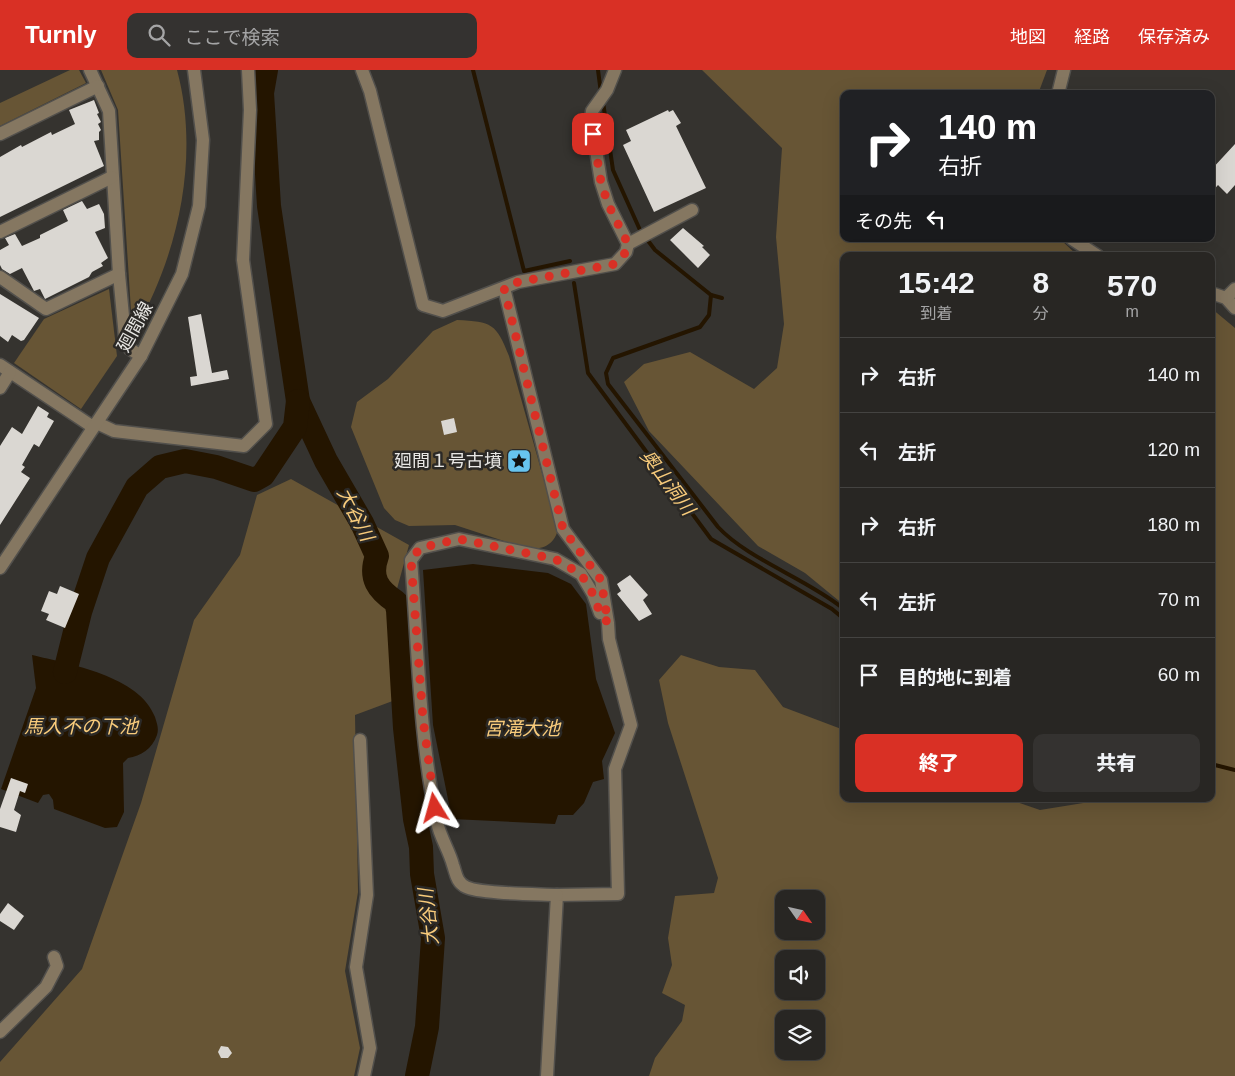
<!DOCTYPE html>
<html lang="ja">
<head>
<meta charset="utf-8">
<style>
	:root { --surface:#282623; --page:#343230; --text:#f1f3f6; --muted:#a5a5a6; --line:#444341; --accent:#d93025 }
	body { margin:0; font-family:Helvetica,"Noto Sans JP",sans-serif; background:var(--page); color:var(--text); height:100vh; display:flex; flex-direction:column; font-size:19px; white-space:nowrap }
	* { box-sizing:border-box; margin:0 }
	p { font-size:16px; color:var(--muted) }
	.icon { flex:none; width:28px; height:28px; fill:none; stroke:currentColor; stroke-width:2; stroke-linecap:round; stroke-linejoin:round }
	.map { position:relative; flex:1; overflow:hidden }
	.side { position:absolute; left:840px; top:182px; width:375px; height:550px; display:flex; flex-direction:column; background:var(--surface); border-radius:10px; box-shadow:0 5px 20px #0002,0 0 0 1px var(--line) }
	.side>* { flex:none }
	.top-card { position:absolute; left:840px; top:20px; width:375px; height:152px; border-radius:10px; box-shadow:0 5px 20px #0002,0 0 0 1px var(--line); background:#202124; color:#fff; overflow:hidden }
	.needle { width:32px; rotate:124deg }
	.fabs { position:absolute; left:775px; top:820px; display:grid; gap:10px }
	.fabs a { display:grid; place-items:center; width:50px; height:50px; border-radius:10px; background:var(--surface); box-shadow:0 5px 20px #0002,0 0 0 1px var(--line); font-size:25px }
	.pin { position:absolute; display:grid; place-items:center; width:42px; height:42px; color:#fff; margin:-21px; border-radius:10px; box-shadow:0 2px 8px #0006 }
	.me { position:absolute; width:55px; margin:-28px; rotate:352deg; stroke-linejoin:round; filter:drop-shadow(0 0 4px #0008) }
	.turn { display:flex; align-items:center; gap:18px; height:105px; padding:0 15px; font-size:22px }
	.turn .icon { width:65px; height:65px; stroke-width:2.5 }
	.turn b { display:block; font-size:35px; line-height:42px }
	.then { display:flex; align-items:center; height:48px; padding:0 15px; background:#0003; gap:10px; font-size:19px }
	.eta { display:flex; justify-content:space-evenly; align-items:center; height:85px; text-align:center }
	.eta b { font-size:30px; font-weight:800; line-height:35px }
	.primary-button { display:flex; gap:10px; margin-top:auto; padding:10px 15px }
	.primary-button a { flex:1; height:58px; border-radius:10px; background:var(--accent); color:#fff; font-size:20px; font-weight:800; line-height:58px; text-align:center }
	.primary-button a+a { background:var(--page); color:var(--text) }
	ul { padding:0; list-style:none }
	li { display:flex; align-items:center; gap:15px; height:75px; padding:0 15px; border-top:1px solid var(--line) }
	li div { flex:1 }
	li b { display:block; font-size:19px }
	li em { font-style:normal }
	header { display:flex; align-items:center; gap:30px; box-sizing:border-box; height:70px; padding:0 25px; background:var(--accent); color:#fff }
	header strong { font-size:24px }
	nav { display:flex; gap:28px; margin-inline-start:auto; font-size:18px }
	.search { width:350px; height:45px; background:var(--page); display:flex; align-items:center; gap:12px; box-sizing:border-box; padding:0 18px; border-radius:10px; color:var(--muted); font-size:19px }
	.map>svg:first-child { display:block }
	.green { fill:#675535; fill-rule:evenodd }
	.water { fill:#241500 }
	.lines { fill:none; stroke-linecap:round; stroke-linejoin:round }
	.stream { stroke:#241500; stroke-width:4 }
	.river { stroke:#241500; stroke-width:24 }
	.building { fill:#dad7d2 }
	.minor-casing { stroke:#52504c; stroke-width:15 }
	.minor { stroke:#857761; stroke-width:12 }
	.route { stroke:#d93025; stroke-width:9; stroke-dasharray:0 16.2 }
	.labels { text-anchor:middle; stroke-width:5; stroke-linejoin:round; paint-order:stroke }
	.street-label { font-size:18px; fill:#e8e7e4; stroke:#2b2926 }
	.poi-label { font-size:18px; fill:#e8e7e4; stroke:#2b2926; text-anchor:end }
	.water-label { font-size:19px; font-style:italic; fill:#f8cb7b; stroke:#2b2926 }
</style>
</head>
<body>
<header>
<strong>Turnly</strong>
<div class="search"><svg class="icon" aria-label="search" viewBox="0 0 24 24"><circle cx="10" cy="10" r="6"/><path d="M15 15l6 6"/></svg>ここで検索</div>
<nav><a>地図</a><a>経路</a><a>保存済み</a></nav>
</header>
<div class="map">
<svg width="1235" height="1006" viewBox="0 0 1235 1006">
	<rect width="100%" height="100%" fill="#35332f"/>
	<g class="green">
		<path d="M70 0H79L86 13 0 56V33Z"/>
		<path d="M101 0H177C200 85 179 183 136 258L132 256 118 40Z"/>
		<path d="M702 0H1047L1038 24H844V169H1060L1078 186H844V535L805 503 758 476 649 361 624 312 644 294 690 282 754 319 777 298 784 254 776 167 782 78Z"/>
		<path d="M109 219 117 286 81 339 14 293 44 249Z"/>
		<path d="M1211 238 1235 258V1006H649L655 988 682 951 685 935 662 923 672 895 668 868 675 826 714 823 718 808 668 653 659 610 681 585 719 597 755 600 783 637 844 660V729H1008L1040 740 1108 729H1211ZM784 829H816V861H784ZM784 889H816V921H784ZM784 949H816V981H784Z"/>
		<path d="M457 250C492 252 496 253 509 286L558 460C553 476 543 479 528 479L455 455 409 456 395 450 384 438 351 357 357 332 388 309 433 261Z"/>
		<path d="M291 409 409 475 392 537 398 629 355 645 358 822 345 901 360 978 354 1006H0V992L82 899 141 733 194 550 240 485 257 425Z"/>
	</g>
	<g class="water">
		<path d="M473 494 548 503 571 514 586 534 596 609 615 663 602 691 604 709 593 712 584 733 573 745H558L555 754 452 749 433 655 423 500Z"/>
		<path d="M32 585C69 594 140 606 155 647 157 654 159 658 157 665 152 679 141 686 128 688L123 693 124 742 117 757 105 758 54 739 53 730 49 724 43 725 38 733 1 719 36 618Z"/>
	</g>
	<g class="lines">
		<g class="stream">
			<path d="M473 0 524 201 570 191"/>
			<path d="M598 0 601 23"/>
			<path d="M603 32 613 100 640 160 655 180 711 225 722 228"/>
			<path d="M574 213 588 303 711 469 832 539 844 549"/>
			<path d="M711 225 709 245 700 257 613 288 606 303 608 314 718 457C749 490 806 508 844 539"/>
			<path d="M1211 694 1235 700"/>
		</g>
		<g class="river">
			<path d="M266 0 262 23 269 136 298 331 326 391 362 453 377 486C369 508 378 520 396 532L398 540 405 658 415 749 421 777 422 804 433 868 427 957 417 1006"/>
			<path d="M65 602 80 542 98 488 137 417 160 397 185 391 216 397 254 410 263 405 295 357 298 331"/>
		</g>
	</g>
	<g class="building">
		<path d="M94 30 99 43 97 44 101 52 98 54 101 60 99 62V70L94 71 104 96 0 147V87L21 75 22 77 51 62 52 65 75 54 69 40Z"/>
		<path d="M668 40 669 42 673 40 681 53 676 56 706 118 654 142 623 75 631 71 626 60Z"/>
		<path d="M1235 74V115L1227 124 1218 115 1211 123V100Z"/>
		<path d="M82 131 87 139 99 134 104 144 105 158 95 162 108 188 101 193 103 196 92 202 89 207 45 229 40 219 34 221 22 198 10 204 2 199 0 195V180L9 175 5 168 15 164 22 176 40 168V165L68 151 63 140Z"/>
		<path d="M683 158 704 176 702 177 710 185 698 198 670 170Z"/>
		<path d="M0 224 39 248 24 270 21 271 12 265 8 272 0 266Z"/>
		<path d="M201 244 212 303 227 300 229 309 191 316 190 307 197 306 188 247Z"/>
		<path d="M38 336 49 343 47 347 54 351 39 377 34 374 22 395 25 397 21 402 30 408 0 455V376L12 357 22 364Z"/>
		<path d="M454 348 457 362 444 365 441 351Z"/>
		<path d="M463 385 465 395 455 398 452 388Z"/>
		<path d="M630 505 648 525 643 530 652 544 639 551 617 524 621 521 617 514Z"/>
		<path d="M60 516 79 524 65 558 46 550 49 544 41 541 49 521 57 524Z"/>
		<path d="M11 708 28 714 25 723 20 721 14 740 21 745 16 762 0 757V739Z"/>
		<path d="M8 833 24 846 14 860 0 851V844Z"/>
		<path d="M221 976 228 977 232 983 228 988H221L218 982Z"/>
	</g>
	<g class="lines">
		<defs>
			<g id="minor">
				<path d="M90 0 109 41 119 204 125 267 130 279 141 286"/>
				<path d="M362 0 370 21 423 235 443 241 518 212 615 194 626 182 628 174 692 140"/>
				<path d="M615 0 607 20 592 41 591 48 601 112 608 134 628 174"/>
				<path d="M1058 24 1064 0"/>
				<path d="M0 64 98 16"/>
				<path d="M0 162 112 107"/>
				<path d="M1072 169 1098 186"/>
				<path d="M0 207 46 239 119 204"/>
				<path d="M504 218 563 459 601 510 608 553 609 569 631 655 615 699 618 824 557 825 547 1006"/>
				<path d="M1211 223 1226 228 1235 238"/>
				<path d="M1226 228 1235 219"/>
				<path d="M0 295 93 357"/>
				<path d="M0 318 10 302"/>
				<path d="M97 353 114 361 244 376 266 354 243 190 250 40 248 0"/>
				<path d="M0 498 141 286 182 204 199 136 203 70 194 0"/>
				<path d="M360 670 367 825 356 897 370 978 364 1006"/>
				<path d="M557 825C538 824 480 824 466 817 456 812 456 803 453 795 449 780 440 767 437 752 419 666 418 577 411 490L420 478 459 469 555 489 581 504 593 524 600 543"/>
				<path d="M0 962 46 917 57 896 54 887"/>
			</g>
		</defs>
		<use href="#minor" class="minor-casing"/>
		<use href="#minor" class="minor"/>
	</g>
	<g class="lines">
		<path class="route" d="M435 738 423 649 411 490 420 478 459 469 555 489 581 504 593 524 600 543 608 553 601 510 563 459 504 218 518 212 615 194 626 182 628 174 608 134 601 112 593 64"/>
	</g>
	<defs>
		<symbol id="sight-square" viewBox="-11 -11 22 22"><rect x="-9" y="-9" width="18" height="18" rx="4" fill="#67c4ef" stroke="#2b2926"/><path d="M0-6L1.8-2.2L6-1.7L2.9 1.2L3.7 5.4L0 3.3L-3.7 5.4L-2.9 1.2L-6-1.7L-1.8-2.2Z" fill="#111"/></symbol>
	</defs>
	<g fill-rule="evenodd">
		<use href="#sight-square" x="505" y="377" width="28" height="28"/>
	</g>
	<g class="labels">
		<g class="street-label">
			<text transform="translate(135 257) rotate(-61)" y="6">廻間線</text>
		</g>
		<g class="poi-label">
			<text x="502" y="397">廻間１号古墳</text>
		</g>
		<g class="water-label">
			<text transform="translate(668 412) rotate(53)" y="7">奥山洞川</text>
			<text transform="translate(356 444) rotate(63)" y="7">大谷川</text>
			<text x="81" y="663">馬入不の下池</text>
			<text x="522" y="665">宮滝大池</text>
			<text transform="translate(428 847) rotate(-96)" y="7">大谷川</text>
		</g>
	</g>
</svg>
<div class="fabs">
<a><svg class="needle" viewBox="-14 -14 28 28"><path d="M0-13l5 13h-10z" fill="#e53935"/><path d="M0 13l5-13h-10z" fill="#a5a5a6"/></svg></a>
<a><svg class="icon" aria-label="sound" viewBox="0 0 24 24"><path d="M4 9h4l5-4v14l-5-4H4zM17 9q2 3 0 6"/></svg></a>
<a><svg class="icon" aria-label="layers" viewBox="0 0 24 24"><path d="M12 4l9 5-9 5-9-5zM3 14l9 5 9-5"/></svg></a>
</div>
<div class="pin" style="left:593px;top:64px;background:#d93025"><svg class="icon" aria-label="arrive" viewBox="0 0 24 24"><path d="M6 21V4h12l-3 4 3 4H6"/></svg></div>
<svg class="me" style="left:435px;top:738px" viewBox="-20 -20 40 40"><path d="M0-17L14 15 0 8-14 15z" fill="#d93025" stroke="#fff" stroke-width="4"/></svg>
<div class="top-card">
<div class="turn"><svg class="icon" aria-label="right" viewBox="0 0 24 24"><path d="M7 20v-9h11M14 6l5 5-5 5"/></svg><div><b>140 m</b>右折</div></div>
<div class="then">その先<svg class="icon" aria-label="left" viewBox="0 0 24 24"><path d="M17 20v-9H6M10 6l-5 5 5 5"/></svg></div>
</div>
<section class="side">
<div class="eta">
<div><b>15:42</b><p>到着</p></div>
<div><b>8</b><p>分</p></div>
<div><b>570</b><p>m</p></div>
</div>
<ul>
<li><svg class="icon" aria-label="right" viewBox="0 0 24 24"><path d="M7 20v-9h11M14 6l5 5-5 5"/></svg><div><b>右折</b></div><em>140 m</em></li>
<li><svg class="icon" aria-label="left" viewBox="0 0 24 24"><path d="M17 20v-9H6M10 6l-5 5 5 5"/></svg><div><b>左折</b></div><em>120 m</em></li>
<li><svg class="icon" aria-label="right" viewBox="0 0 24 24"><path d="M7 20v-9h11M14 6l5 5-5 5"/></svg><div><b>右折</b></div><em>180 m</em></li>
<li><svg class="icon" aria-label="left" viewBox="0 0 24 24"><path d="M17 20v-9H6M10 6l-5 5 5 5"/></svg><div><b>左折</b></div><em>70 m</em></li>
<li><svg class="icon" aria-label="arrive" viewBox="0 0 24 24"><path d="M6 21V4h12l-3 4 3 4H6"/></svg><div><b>目的地に到着</b></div><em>60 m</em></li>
</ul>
<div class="primary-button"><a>終了</a><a>共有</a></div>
</section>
</div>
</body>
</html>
